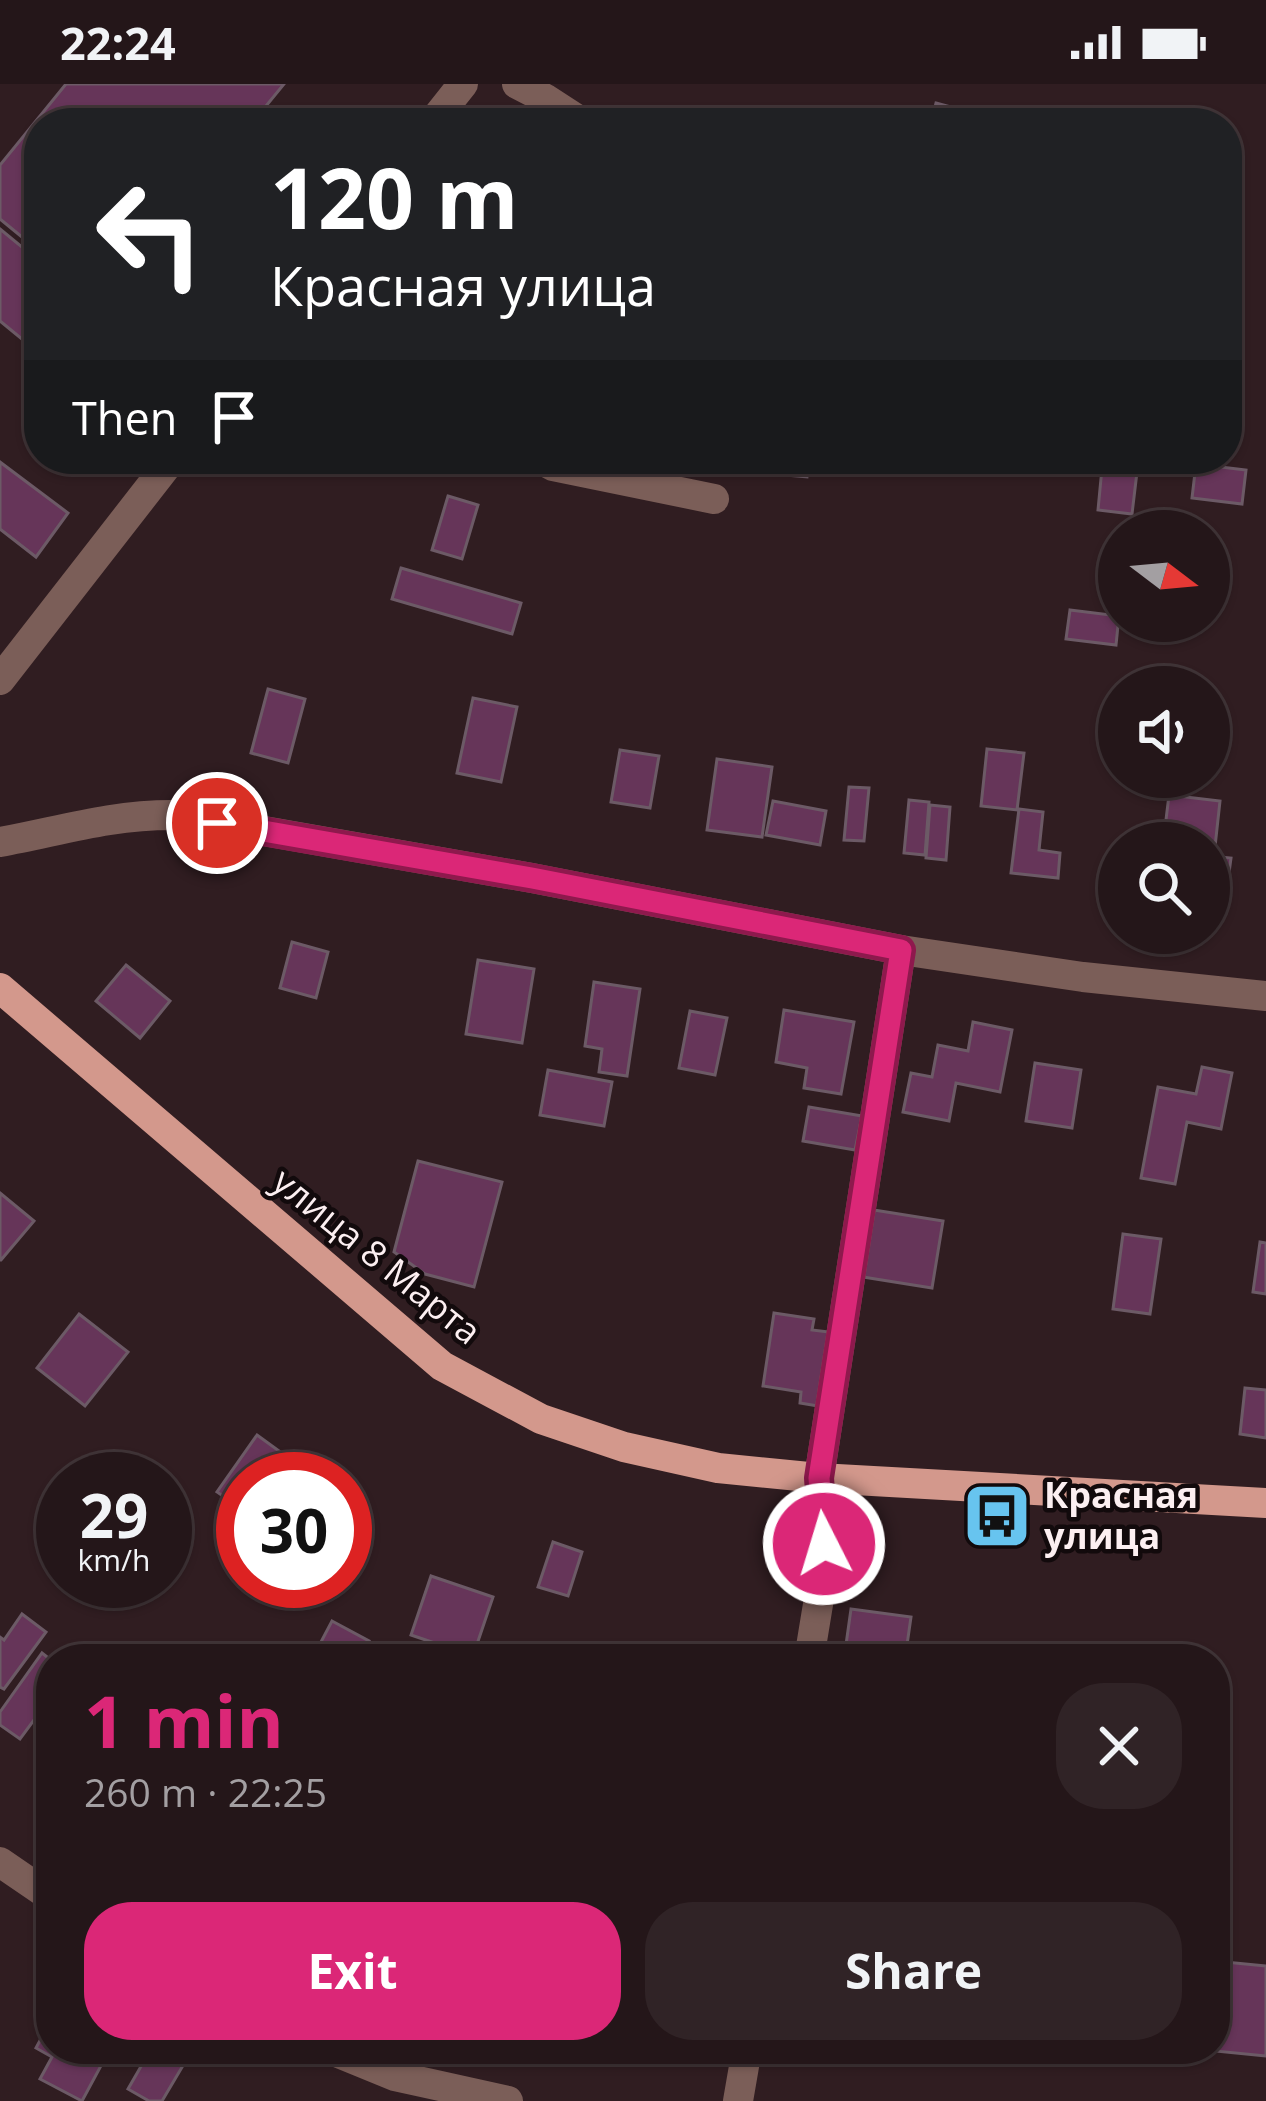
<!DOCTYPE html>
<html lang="en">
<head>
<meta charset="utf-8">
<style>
	:root { --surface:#241619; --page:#302326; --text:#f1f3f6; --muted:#a39fa2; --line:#413538; --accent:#db2777 }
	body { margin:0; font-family:"Open Sans",sans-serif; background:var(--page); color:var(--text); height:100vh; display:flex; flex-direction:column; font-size:45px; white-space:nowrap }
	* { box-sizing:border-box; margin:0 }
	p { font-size:39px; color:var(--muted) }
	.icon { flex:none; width:66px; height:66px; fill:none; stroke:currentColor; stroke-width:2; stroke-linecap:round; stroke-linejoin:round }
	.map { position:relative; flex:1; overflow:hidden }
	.side { position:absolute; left:36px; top:1560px; width:1194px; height:420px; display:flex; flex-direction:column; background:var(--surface); border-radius:48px; box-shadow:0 3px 9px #0004,0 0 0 3px var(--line) }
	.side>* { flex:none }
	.guide { position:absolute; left:24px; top:24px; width:1218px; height:366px; border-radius:48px; box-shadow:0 3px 9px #0004,0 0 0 3px var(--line); background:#202124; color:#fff; overflow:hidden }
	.needle { width:78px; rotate:106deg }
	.buttons { position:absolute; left:1098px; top:426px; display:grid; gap:24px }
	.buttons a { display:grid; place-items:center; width:132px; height:132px; border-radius:50%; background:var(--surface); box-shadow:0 3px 9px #0004,0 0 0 3px var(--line); font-size:60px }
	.speed { position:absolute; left:36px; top:1368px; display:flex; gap:24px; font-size:60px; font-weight:700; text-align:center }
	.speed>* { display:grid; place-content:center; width:156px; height:156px; border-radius:50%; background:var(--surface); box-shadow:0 3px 9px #0004,0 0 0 3px var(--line); line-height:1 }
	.speed small { font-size:30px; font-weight:400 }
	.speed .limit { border:18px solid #d22; background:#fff; color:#111 }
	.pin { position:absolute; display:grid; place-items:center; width:102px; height:102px; color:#fff; margin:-51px; border:6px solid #fff; border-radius:50%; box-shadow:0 3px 12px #0007 }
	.me { position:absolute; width:132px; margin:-66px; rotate:355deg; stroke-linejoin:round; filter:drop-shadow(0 0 9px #0008) }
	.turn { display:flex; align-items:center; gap:42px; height:252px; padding:0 48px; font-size:54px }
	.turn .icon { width:156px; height:156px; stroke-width:2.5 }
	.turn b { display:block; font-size:84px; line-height:102px }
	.then { display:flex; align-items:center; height:114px; padding:0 48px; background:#0003; gap:24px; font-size:45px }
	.round { display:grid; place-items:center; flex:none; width:126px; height:126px; border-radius:48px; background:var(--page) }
	.head { display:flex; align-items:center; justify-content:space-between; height:204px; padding:0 48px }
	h1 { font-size:72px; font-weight:700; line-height:90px; color:var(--accent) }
	.action { display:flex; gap:24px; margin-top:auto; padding:24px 48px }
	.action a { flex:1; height:138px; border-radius:48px; background:var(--accent); color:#fff; font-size:48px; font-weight:700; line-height:138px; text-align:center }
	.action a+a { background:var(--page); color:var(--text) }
	.status { display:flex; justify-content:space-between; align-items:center; height:84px; padding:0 60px; background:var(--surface); direction:ltr }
	.status svg { height:33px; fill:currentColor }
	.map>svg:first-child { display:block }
	.building { fill:#663559; stroke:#6c5a66; stroke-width:3 }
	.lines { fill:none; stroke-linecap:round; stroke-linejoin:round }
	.minor { stroke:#7b5e58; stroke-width:30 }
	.major { stroke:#d3988c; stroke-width:30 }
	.route-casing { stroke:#8e194d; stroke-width:30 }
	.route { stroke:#db2777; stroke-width:21 }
	.labels { text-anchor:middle; stroke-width:9; stroke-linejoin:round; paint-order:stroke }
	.street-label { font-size:36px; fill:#fceff1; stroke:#120a0c }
	.poi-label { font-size:36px; font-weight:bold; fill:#fceff1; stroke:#120a0c; text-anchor:start }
</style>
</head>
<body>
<div class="status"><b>22:24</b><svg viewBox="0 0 49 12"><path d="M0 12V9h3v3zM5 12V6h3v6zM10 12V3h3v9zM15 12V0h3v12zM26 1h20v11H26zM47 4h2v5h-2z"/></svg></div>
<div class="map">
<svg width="1266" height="2017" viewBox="0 0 1266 2017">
	<rect width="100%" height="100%" fill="#301d21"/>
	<g class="building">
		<path d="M66 0H284L252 39H39V167L0 135V81Z"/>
		<path d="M936 19 973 29 971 39H931Z"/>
		<path d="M0 145 39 177V269L0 237Z"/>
		<path d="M763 375H809L807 393 762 389Z"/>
		<path d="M0 378 68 429 36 473 0 445Z"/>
		<path d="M1196 380 1246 386 1242 420 1192 414Z"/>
		<path d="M1102 384 1137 388 1132 430 1098 426Z"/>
		<path d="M448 412 478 421 462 475 432 466Z"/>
		<path d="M1209 483 1222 485 1218 530 1209 529Z"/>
		<path d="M401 484 521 519 512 550 392 515Z"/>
		<path d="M1070 526 1119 532 1116 561 1066 555Z"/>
		<path d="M268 605 305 615 288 679 251 669Z"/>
		<path d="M473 614 517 623 501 698 457 689Z"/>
		<path d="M987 665 1024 669 1017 726 981 722Z"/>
		<path d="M620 666 659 672 650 724 611 718Z"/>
		<path d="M717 675 772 683 762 753 707 746Z"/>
		<path d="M849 703 869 704 864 757 844 756Z"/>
		<path d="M1169 711 1220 717 1214 772H1209V759H1178L1179 745 1165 744Z"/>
		<path d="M909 716 929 718 925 771 904 769Z"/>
		<path d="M773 717 826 727 820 761 766 751Z"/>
		<path d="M930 721 950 723 946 776 926 774Z"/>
		<path d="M1019 725 1043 728 1039 766 1060 769 1058 794 1011 789Z"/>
		<path d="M1209 772 1231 774 1224 826 1209 824Z"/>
		<path d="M292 858 328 868 316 914 280 904Z"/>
		<path d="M478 876 534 885 522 959 466 950Z"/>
		<path d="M126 881 170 917 140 954 96 917Z"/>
		<path d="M594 898 640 905 627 992 599 988 602 965 585 962Z"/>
		<path d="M784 926 854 938 841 1010 804 1004 807 984 776 978Z"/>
		<path d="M690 927 727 934 715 991 679 984Z"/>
		<path d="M973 938 1012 946 1000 1008 956 999 949 1037 903 1028 911 989 932 993 938 961 968 967Z"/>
		<path d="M1035 979 1081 986 1072 1044 1026 1037Z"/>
		<path d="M1202 983 1232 989 1221 1045 1187 1038 1175 1100 1141 1094 1158 1003 1196 1010Z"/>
		<path d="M548 986 612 998 604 1042 540 1031Z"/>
		<path d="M809 1023 862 1032 855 1066 803 1057Z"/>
		<path d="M418 1077 502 1098 474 1203 425 1190 394 1168Z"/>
		<path d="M0 1109 34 1137 1 1176H0Z"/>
		<path d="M874 1126 943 1137 932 1204 863 1193Z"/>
		<path d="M1123 1150 1161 1155 1150 1230 1113 1225Z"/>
		<path d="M1260 1158 1266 1159V1210L1253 1208Z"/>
		<path d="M774 1229 814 1235 812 1246 829 1248 818 1322 800 1319 801 1308 763 1302Z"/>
		<path d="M79 1230 128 1268 85 1322 37 1284Z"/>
		<path d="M1245 1304 1266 1306V1354L1240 1350Z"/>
		<path d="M257 1351 286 1372 270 1395H243V1426L217 1408Z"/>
		<path d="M553 1458 582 1468 568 1512 538 1503Z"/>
		<path d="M431 1492 493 1513 473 1572 411 1551Z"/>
		<path d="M851 1525 911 1533 905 1575H844Z"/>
		<path d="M22 1530 46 1548 4 1605 0 1603V1553L4 1556Z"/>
		<path d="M332 1537 369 1557 360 1575H312Z"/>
		<path d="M618 1560 685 1575H614Z"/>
		<path d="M717 1561 788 1573V1575H714Z"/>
		<path d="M42 1569 51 1576V1613L20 1655 0 1641V1628Z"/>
		<path d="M1225 1878 1266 1882V1972L1215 1967Z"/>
		<path d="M51 1936V1965H110L82 2017 40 1995 52 1973 36 1964Z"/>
		<path d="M151 1965H174L188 1973 162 2017H149L128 2005Z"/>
	</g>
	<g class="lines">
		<g class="minor">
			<path d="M517 0 546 15 583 39"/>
			<path d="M432 39 463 0"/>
			<path d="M540 375 553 382 714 415"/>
			<path d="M0 596 172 375"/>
			<path d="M0 758C60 747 110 731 172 731L532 794 901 866 1083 893 1266 912"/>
			<path d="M809 1575 824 1484 819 1394 901 866"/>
			<path d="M0 1778 51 1813"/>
			<path d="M329 1965 395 1992 508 2017"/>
			<path d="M738 2017 747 1965"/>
		</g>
		<path class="major" d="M0 904 442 1282 541 1335 624 1363 718 1384 819 1394 1266 1419"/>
	</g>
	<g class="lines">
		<defs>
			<path id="route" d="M217 739 532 794 901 866 819 1394 824 1460"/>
		</defs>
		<use href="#route" class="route-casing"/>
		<use href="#route" class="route"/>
	</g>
	<defs>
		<symbol id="bus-square" viewBox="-11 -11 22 22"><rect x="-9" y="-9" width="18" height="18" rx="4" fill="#67c4ef" stroke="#120a0c"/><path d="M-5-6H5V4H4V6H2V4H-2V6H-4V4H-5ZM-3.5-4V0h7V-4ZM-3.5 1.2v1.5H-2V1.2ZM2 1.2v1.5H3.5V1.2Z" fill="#111"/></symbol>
	</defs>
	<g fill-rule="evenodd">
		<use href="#bus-square" x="959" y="1394" width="76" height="76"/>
	</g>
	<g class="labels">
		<g class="street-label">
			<text transform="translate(377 1172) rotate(39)" y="13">улица 8 Марта</text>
		</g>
		<g class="poi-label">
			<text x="1044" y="1424">Красная<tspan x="1044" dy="41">улица</tspan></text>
		</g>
	</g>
</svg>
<div class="buttons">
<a><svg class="needle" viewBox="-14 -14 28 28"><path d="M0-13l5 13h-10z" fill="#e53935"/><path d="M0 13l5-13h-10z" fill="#a39fa2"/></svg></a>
<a><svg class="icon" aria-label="sound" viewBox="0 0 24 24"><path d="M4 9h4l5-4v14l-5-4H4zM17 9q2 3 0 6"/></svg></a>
<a><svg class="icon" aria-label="search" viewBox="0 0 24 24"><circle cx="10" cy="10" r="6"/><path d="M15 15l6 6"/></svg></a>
</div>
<div class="speed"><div>29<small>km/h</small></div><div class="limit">30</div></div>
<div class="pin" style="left:217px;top:739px;background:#d93025"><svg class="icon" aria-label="arrive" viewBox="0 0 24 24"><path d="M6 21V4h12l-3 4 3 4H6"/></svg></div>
<svg class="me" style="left:824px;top:1460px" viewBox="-20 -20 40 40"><circle r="17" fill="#db2777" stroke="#fff" stroke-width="3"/><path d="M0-11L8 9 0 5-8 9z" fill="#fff"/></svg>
<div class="guide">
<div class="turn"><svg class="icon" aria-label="left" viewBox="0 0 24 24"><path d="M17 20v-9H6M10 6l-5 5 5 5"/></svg><div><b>120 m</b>Красная улица</div></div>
<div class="then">Then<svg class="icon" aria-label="arrive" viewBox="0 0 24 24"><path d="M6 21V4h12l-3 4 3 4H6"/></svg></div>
</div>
<section class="side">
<div class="head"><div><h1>1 min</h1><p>260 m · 22:25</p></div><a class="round"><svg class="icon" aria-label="close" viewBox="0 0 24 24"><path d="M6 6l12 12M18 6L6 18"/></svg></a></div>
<div class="action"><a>Exit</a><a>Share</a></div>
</section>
</div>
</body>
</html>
